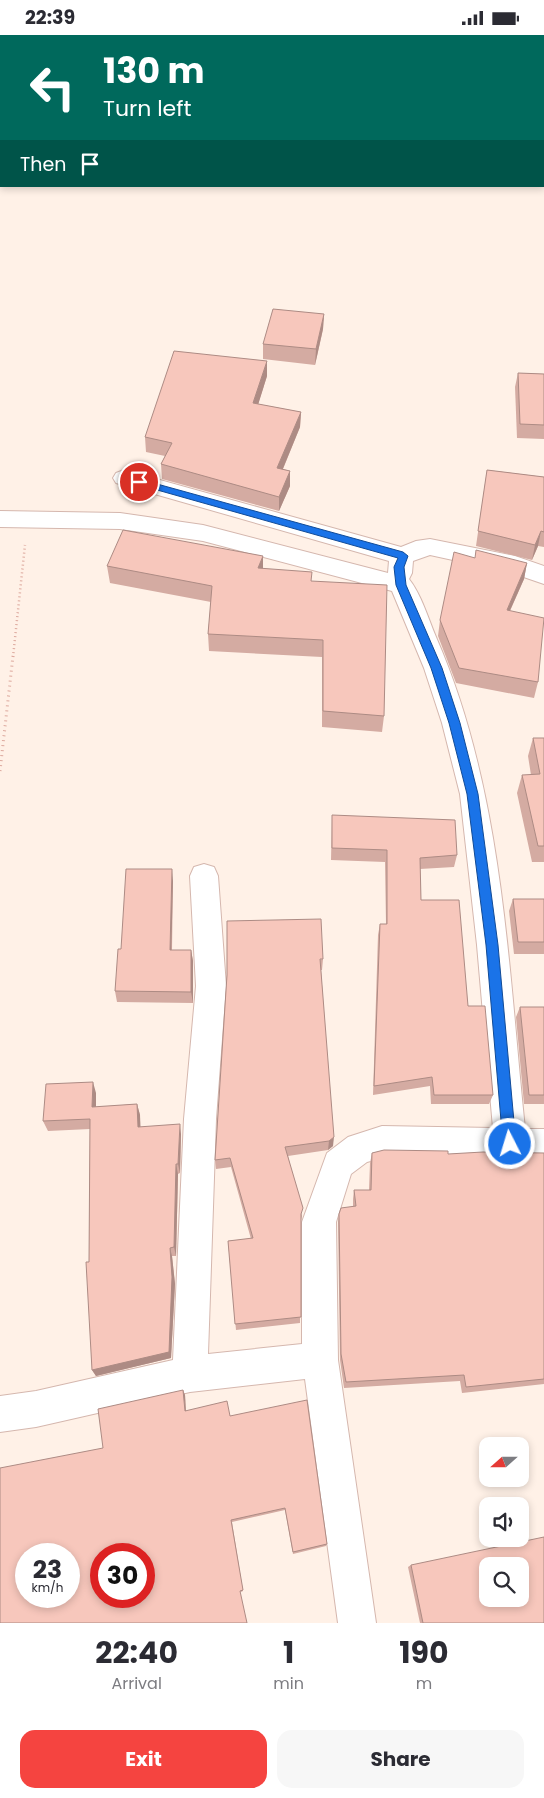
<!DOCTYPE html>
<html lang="en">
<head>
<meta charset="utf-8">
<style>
	:root { --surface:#fff; --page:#f7f7f7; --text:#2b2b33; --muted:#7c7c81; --accent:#f54440 }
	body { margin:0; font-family:Poppins,sans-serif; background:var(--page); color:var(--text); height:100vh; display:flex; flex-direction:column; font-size:19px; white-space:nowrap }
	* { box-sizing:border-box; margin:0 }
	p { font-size:16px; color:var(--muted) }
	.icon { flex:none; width:28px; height:28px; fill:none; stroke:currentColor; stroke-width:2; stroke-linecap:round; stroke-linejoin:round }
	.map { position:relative; height:1588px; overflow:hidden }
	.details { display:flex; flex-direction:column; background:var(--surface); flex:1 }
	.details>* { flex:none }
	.hud { position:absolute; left:0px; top:0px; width:545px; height:152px; box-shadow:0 2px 8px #0003; background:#00695c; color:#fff; overflow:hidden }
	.needle { width:32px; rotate:249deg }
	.fabs { position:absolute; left:479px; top:1402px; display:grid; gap:10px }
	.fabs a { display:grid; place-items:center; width:50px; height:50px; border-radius:10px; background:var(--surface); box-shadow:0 2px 8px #0003; font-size:25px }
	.speed { position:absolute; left:15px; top:1508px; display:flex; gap:10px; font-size:25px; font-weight:700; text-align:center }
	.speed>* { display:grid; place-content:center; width:65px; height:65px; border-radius:50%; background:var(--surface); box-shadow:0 2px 8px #0003; line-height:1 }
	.speed small { font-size:12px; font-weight:400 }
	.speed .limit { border:8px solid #d22; background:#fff; color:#111 }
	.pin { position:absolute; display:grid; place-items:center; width:42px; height:42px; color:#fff; margin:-21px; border:2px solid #fff; border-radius:50%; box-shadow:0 1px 5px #0007 }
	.me { position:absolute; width:55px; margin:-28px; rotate:355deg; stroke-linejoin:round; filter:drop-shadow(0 0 4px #0008) }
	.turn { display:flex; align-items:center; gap:18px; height:105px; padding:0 20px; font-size:22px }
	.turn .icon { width:65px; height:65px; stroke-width:2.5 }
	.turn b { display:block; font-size:35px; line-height:42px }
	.then { display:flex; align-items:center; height:48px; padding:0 20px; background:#0003; gap:10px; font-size:19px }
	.eta { display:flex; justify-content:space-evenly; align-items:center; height:85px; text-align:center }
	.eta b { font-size:30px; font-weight:700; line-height:35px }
	.button { display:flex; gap:10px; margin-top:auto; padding:10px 20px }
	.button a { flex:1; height:58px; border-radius:15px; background:var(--accent); color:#fff; font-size:20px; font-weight:700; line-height:58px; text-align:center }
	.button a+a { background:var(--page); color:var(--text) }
	.status { display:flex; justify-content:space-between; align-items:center; height:35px; padding:0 25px; background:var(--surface); direction:ltr }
	.status svg { height:14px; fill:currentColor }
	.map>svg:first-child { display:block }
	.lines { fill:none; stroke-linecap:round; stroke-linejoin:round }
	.minor-casing { stroke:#d5b7ae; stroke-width:2 }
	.path-far1 { stroke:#dda99e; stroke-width:2.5; stroke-dasharray:1 3; stroke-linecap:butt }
	.path { stroke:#dda99e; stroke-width:3; stroke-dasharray:1 4; stroke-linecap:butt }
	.minor { fill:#fff; fill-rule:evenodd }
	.wall { fill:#d4aba2 }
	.shaded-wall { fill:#ad8b84 }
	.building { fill:#f7c7bc; stroke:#ad8b84; fill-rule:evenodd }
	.route { fill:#1a73e8; stroke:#114b97 }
</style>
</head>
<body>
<div class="status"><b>22:39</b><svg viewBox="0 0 49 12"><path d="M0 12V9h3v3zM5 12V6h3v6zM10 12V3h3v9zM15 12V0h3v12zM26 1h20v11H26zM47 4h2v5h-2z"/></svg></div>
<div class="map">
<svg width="544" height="1588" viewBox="0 0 544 1588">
	<rect width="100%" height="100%" fill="#fff1e7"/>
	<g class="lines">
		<defs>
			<g id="minor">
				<rect x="150" y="0" width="16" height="1"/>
				<path d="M124 435 401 512 416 506 430 504 515 521 544 531V549L512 538 430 520 413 526 412 538 409 544C421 559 428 583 436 602 503 755 508 929 525 1094H544V1126L382 1123 367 1127 351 1139 336 1187 338 1325 376 1588H338L305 1344 190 1357 36 1392 0 1397V1361L36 1356 173 1325 184 1084 196 951 190 841 194 832 204 829 214 832 218 841 226 951 216 1084 208 1319 302 1309V1187L327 1118 348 1102 382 1091 493 1093 477 910 460 759 442 688 424 633 392 556 203 506 120 494 0 492V476L120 478 203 490 388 538 389 526 116 448 113 443 116 438Z"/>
			</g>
		</defs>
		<use href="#minor" class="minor-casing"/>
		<path class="path-far1" d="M13 622 25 510"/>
		<path class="path" d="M0 736 13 621"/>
		<use href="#minor" class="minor"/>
	</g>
	<g class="wall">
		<path d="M0 0H84L1 1V20H0Z"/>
		<path d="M324 279 323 294 315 330 263 324V309Z"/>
		<path d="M267 326V341L258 369 301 377 300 392 283 434 290 436V451L279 476 162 444 161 429 165 421 146 417 145 402Z"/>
		<path d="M518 338 544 339V404L517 403 515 352Z"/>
		<path d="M487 435 544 442V512L538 511 532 525 476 511Z"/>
		<path d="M263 521V534L311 546 384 681 382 697 322 692V622L209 616 208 599 211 567 110 548 107 531Z"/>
		<path d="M475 523 527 528 524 544 510 576 538 647 534 663 456 648 438 601 440 585Z"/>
		<path d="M533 703H544V827H532L517 758 522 740H531L528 721Z"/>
		<path d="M332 780 457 820 454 832 420 834 421 865 468 971 493 1060 489 1069H431L430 1051 373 1060 378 900 380 889H386L385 827 331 825Z"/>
		<path d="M173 846 172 915H191L193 926V968L117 967 115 956 121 914Z"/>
		<path d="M513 864H544V919H514L509 876Z"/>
		<path d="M323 924 322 935H321L333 1111 328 1115 288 1121 302 1181 301 1185 300 1288 236 1295 228 1206 251 1204 231 1132 216 1134 215 1125 227 940Z"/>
		<path d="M520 972H544V1069H524L516 982Z"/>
		<path d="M96 1058V1072L137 1069 140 1080V1092L181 1099 180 1138 178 1139 176 1221H172L175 1249 171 1323 96 1341 92 1335 89 1227 90 1094 48 1096 43 1086Z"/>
		<path d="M372 1118 448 1119 544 1118V1349L462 1358 460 1346 344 1353 340 1325 338 1187 339 1179 353 1172V1164L354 1155H369L370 1128Z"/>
		<path d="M183 1355 185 1360 186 1376 230 1381 327 1509 326 1511 293 1519 285 1475 232 1487 243 1556 241 1557 103 1413Z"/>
		<path d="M411 1530 544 1588H420L408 1532Z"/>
	</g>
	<g class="shaded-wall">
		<path d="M324 279 323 294 315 330 316 314Z"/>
		<path d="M267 326V341L254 383 253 368Z"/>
		<path d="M301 377 300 392 277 448V433Z"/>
		<path d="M290 436V451L279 476V462Z"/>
		<path d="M541 496 538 511 532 525 535 510Z"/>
		<path d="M263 521V538L258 533Z"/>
		<path d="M527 528 524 544 503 591 507 575Z"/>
		<path d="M172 834 173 846 171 926 170 915Z"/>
		<path d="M191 915 193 926V968L191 957Z"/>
		<path d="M93 1047 96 1058V1082L92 1072Z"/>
		<path d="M137 1069 140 1080 141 1103 138 1092Z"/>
		<path d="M180 1089 181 1099 180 1138 178 1129Z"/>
		<path d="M334 1102 333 1111 328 1115 329 1106Z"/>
		<path d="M176 1129 178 1139 176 1221 174 1212Z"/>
		<path d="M170 1213 172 1221 175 1249 171 1323 96 1341 92 1335Z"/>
		<path d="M183 1355 185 1360 186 1381 185 1376Z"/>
	</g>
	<g class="building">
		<path d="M0 0H79V1H1V9H0Z"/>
		<rect x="170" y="0" width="150" height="1"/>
		<path d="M273 274 324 279 316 314 263 309Z"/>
		<path d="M174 316 267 326 253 368 301 377 277 433 290 436 279 462 161 429 172 408 145 402Z"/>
		<path d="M518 338 544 339V390L520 389Z"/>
		<path d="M487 435 544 442V497L541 496 535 510 478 496Z"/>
		<path d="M123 495 263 521 258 533 312 537 311 546 387 550 384 681 323 676V605L208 599 212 551 107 531Z"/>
		<path d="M476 515 527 528 507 575 544 583 538 647 459 633 440 585 454 517 475 523Z"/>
		<path d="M533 703H544V811H538L522 740 540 739Z"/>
		<path d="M332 780 455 785 457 820 420 823 421 865H459L468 971H485L493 1060H434L432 1042 374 1051 380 889H387V815L332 813Z"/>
		<path d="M126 834H172L170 915H191V957L115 956 118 914H121Z"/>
		<path d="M513 864H544V907H518Z"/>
		<path d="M321 884 323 924H320L334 1102 329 1106 285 1112 303 1173 301 1179V1282L235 1289 228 1206 253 1203 230 1123 215 1125 227 940V886Z"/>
		<path d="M520 972H544V1060H529Z"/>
		<path d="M93 1047 92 1072 137 1069 138 1092 180 1089 178 1129H176L174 1212 170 1213 172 1242 169 1317 92 1335 86 1227H89L90 1084 43 1086 46 1049Z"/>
		<path d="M384 1115 448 1116V1119L483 1117 544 1118V1344L466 1352 464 1340 346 1347 341 1319 339 1179 341 1173 356 1171 354 1155H371L372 1118Z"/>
		<path d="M183 1355 185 1376 227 1366 230 1381 307 1365 327 1509 293 1517 285 1473 231 1485 243 1555 240 1556 247 1588H0V1433L103 1413 98 1374ZM26 1519H69V1561H26ZM101 1519H144V1561H101Z"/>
		<path d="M544 1502V1588H423L411 1530ZM488 1531H520V1564H488Z"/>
	</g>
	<path class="route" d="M139 444 403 517 408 521 404 532 406 550 442 633 460 688 478 759 498 910 516 1109 514 1113 510 1115 505 1113 503 1109 486 910 467 759 449 688 431 633 396 550 394 532 398 523 136 449V445Z"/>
</svg>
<div class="fabs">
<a><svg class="needle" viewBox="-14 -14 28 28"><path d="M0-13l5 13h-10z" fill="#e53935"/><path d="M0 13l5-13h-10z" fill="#7c7c81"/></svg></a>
<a><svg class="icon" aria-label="sound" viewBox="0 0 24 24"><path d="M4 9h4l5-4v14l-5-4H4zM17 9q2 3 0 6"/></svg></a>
<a><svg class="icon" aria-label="search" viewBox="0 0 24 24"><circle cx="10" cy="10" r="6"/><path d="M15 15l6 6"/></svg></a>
</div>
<div class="speed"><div>23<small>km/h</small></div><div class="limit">30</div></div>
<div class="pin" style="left:139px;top:447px;background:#d93025"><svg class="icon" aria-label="arrive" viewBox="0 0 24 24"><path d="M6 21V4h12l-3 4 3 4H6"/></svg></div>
<svg class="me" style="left:510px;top:1109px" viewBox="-20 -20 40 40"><circle r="17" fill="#1a73e8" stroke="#fff" stroke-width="3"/><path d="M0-11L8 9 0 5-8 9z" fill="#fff"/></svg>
<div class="hud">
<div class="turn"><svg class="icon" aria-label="left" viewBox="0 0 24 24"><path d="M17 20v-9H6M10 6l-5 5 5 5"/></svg><div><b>130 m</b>Turn left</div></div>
<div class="then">Then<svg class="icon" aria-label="arrive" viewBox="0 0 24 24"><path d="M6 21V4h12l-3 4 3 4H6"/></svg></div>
</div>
</div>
<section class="details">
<div class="eta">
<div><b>22:40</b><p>Arrival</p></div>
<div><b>1</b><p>min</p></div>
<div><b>190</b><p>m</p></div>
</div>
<div class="button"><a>Exit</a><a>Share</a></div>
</section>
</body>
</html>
